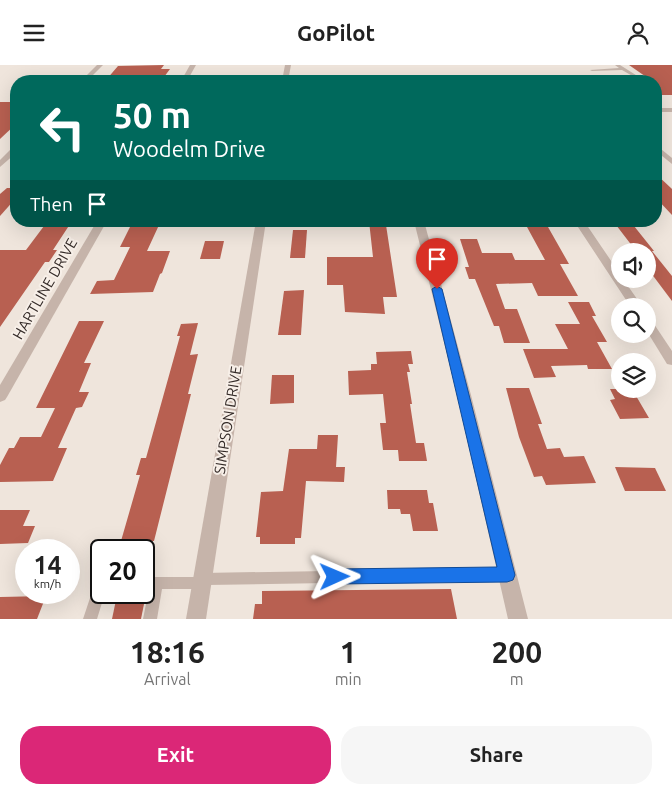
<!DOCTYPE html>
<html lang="en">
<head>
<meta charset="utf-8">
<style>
	:root { --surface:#fff; --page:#f6f6f6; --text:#222; --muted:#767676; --accent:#db2777 }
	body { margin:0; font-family:Ubuntu,sans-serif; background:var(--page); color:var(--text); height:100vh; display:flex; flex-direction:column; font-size:19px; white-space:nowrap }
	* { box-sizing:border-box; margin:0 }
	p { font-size:16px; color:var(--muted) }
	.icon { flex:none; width:28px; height:28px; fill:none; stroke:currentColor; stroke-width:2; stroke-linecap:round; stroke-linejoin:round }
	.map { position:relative; height:554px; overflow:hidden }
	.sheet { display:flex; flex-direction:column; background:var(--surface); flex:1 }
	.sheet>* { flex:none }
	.top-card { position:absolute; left:10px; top:10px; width:652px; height:152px; border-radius:20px; box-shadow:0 5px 20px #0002; background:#00695c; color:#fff; overflow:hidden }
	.controls { position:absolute; left:611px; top:178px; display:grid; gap:10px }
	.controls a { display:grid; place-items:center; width:45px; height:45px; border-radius:50%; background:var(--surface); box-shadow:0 5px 20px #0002; font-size:25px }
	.speed { position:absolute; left:15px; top:474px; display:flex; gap:10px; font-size:25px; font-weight:700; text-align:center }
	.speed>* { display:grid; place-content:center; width:65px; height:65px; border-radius:50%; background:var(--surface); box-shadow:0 5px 20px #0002; line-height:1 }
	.speed small { font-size:12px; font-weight:400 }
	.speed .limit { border:2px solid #111; border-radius:8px; background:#fff; color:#111 }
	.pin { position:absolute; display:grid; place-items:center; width:42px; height:42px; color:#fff; margin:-51px -21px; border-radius:50% 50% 50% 0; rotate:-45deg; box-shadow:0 0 5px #0007 }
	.pin .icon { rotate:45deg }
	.me { position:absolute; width:55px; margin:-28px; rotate:89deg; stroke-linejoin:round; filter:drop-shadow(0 0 4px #0008) }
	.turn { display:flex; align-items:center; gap:18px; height:105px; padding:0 20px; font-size:22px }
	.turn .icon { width:65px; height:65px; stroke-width:2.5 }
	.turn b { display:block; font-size:35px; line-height:42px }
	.then { display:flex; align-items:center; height:48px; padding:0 20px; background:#0003; gap:10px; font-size:19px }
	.eta { display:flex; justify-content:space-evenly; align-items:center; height:85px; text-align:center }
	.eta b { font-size:30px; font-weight:700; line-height:35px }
	.cta { display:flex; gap:10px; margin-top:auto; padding:10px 20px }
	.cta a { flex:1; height:58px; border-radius:20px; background:var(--accent); color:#fff; font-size:20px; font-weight:700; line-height:58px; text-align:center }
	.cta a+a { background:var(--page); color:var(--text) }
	header { display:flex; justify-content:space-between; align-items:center; height:65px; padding:0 20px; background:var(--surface); font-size:22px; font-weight:700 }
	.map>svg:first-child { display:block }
	.building { fill:#b86051 }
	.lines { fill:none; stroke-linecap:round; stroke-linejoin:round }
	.service { fill:#c6b4aa; fill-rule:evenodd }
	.minor { fill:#c6b4aa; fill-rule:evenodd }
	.route { fill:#1a73e8; stroke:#114b97 }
	.labels { text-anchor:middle; stroke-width:4; stroke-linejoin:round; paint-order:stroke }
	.street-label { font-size:15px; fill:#342b28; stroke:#f7efe8 }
</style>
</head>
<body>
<header><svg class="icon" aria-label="menu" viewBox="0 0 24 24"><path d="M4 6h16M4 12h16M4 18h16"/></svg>GoPilot<svg class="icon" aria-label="person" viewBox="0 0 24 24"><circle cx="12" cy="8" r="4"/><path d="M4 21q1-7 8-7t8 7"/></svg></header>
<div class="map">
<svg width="672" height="554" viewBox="0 0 672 554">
	<rect width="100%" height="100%" fill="#efe5dc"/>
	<g class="building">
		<path d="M164 0 161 4H170L161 16 106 15 118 1Z"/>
		<path d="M629 0H672V30H656V16H652Z"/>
		<path d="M0 37H16V59L0 74Z"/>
		<path d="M656 109 672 124V150L656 133Z"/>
		<path d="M7 123H16V133L0 151V129Z"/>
		<path d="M72 156 53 185H57L49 197H45L0 262V185H26L47 157Z"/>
		<path d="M133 156H150L148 160H159L147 186H170L162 208 160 209 153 227 90 229 97 216 114 215 130 182H120Z"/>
		<path d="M369 156H384L385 160H386L397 232H383L385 249 345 247 343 220H327V192H373Z"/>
		<path d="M613 156H630L654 186H652L672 211V236L648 204V186H636Z"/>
		<path d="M527 162H548L569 199H560L578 231H538L532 218 496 219 505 244H517L530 278H504L499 261H494L475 214H469L465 202H469L460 174H477L482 188H512L515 195H545Z"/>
		<path d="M293 165H307L305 193H290Z"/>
		<path d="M205 176H224L220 194H200Z"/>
		<path d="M304 225 301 270H278L284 226Z"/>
		<path d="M568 237H589L596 251H592L607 277H597L612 304H588L587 300 551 301 556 312 534 313 523 284H568L555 259H580Z"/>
		<path d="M79 256H104L84 298H91L79 327H89L82 342 76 343 58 383H67L53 416 0 417V400L9 383H14L20 372H41L55 343H36Z"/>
		<path d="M198 258 190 290 198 289 188 329H191L154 476H121L140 410H136L141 393H146L180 271H177L181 259Z"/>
		<path d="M411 286 413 299H408L410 307H407L412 339H410L416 378H424L427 396H399L398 385H383L380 358H386L383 329 349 330 348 306 371 305V299H377L376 287Z"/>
		<path d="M272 310H294V338L270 339Z"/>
		<path d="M506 323H529L542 359H538L547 384 560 383 564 392 584 391 596 418 546 420 542 411 534 412 519 372Z"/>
		<path d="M610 324H632L649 353 620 354 610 335 615 334Z"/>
		<path d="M318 370H338L336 402H345L344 417 306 416 301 473H295V479H260V472H256L261 427 283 426 289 384H317Z"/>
		<path d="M615 402 655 403 666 426H625Z"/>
		<path d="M387 425H427L429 438H433L438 466H413L410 449H401L400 444H388Z"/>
		<path d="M0 445H30L23 461H35L28 478 0 479Z"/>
		<path d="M451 524 457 554H253L255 539H262V526Z"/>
		<path d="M46 531 37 554H0V532Z"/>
		<path d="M145 534 141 554H112L116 535Z"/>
	</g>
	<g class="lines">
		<g class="service">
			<path d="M615 0H620L639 12 636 13 622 5 592 6 590 5 619 3Z"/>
			<path d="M507 503 512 505 513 509 512 513 507 515 207 520 206 522 201 524H162L157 554H143L149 524H144V512H196L197 510 202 508Z"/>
			<path d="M101 512V528H105L97 554H83L95 518 96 514Z"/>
		</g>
		<g class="minor">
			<path d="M97 0H103L87 16H81Z"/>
			<path d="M190 0H196L187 16H181Z"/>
			<path d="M285 0H291L288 16H282Z"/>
			<rect x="656" y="43" width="16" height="4"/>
			<path d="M656 80 672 93V99L656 86Z"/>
			<path d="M13 82H16V88L0 102V95Z"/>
			<path d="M97 156H107L7 332 5 335 0 337V320Z"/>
			<path d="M256 156H266L206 554H186Z"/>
			<path d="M414 156H424L471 330 528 554H508L457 330Z"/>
			<path d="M574 156H584L620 209V214H623L642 241H630Z"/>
			<path d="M648 255 652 256 672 286V300L667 299 648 268Z"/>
		</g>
	</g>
	<path class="route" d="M437 221 442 224 515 510 513 515 507 517 335 519 329 517 327 512 329 507 335 504 497 502 432 224Z"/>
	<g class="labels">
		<g class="street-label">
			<text transform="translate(45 224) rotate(-60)" y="5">HARTLINE DRIVE</text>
			<text transform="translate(228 355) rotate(-81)" y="5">SIMPSON DRIVE</text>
		</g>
	</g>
</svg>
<div class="controls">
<a><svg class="icon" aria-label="sound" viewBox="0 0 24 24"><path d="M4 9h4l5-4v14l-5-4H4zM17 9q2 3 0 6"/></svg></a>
<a><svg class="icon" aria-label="search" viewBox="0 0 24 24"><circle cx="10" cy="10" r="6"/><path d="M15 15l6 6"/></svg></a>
<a><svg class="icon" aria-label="layers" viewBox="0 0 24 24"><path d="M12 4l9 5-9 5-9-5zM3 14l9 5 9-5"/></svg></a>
</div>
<div class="speed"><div>14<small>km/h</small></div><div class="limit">20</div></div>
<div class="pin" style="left:437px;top:224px;background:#d93025"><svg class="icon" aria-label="arrive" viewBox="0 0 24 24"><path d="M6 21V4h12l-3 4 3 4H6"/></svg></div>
<svg class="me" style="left:335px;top:512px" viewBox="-20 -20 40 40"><path d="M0-17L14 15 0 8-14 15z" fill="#1a73e8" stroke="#fff" stroke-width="4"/></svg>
<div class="top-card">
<div class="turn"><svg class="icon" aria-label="left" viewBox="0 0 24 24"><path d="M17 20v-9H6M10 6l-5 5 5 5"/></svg><div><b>50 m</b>Woodelm Drive</div></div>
<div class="then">Then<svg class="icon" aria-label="arrive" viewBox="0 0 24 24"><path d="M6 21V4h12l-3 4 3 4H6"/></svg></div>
</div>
</div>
<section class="sheet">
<div class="eta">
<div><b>18:16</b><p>Arrival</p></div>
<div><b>1</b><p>min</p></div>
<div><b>200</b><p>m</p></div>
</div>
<div class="cta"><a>Exit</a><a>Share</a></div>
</section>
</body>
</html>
